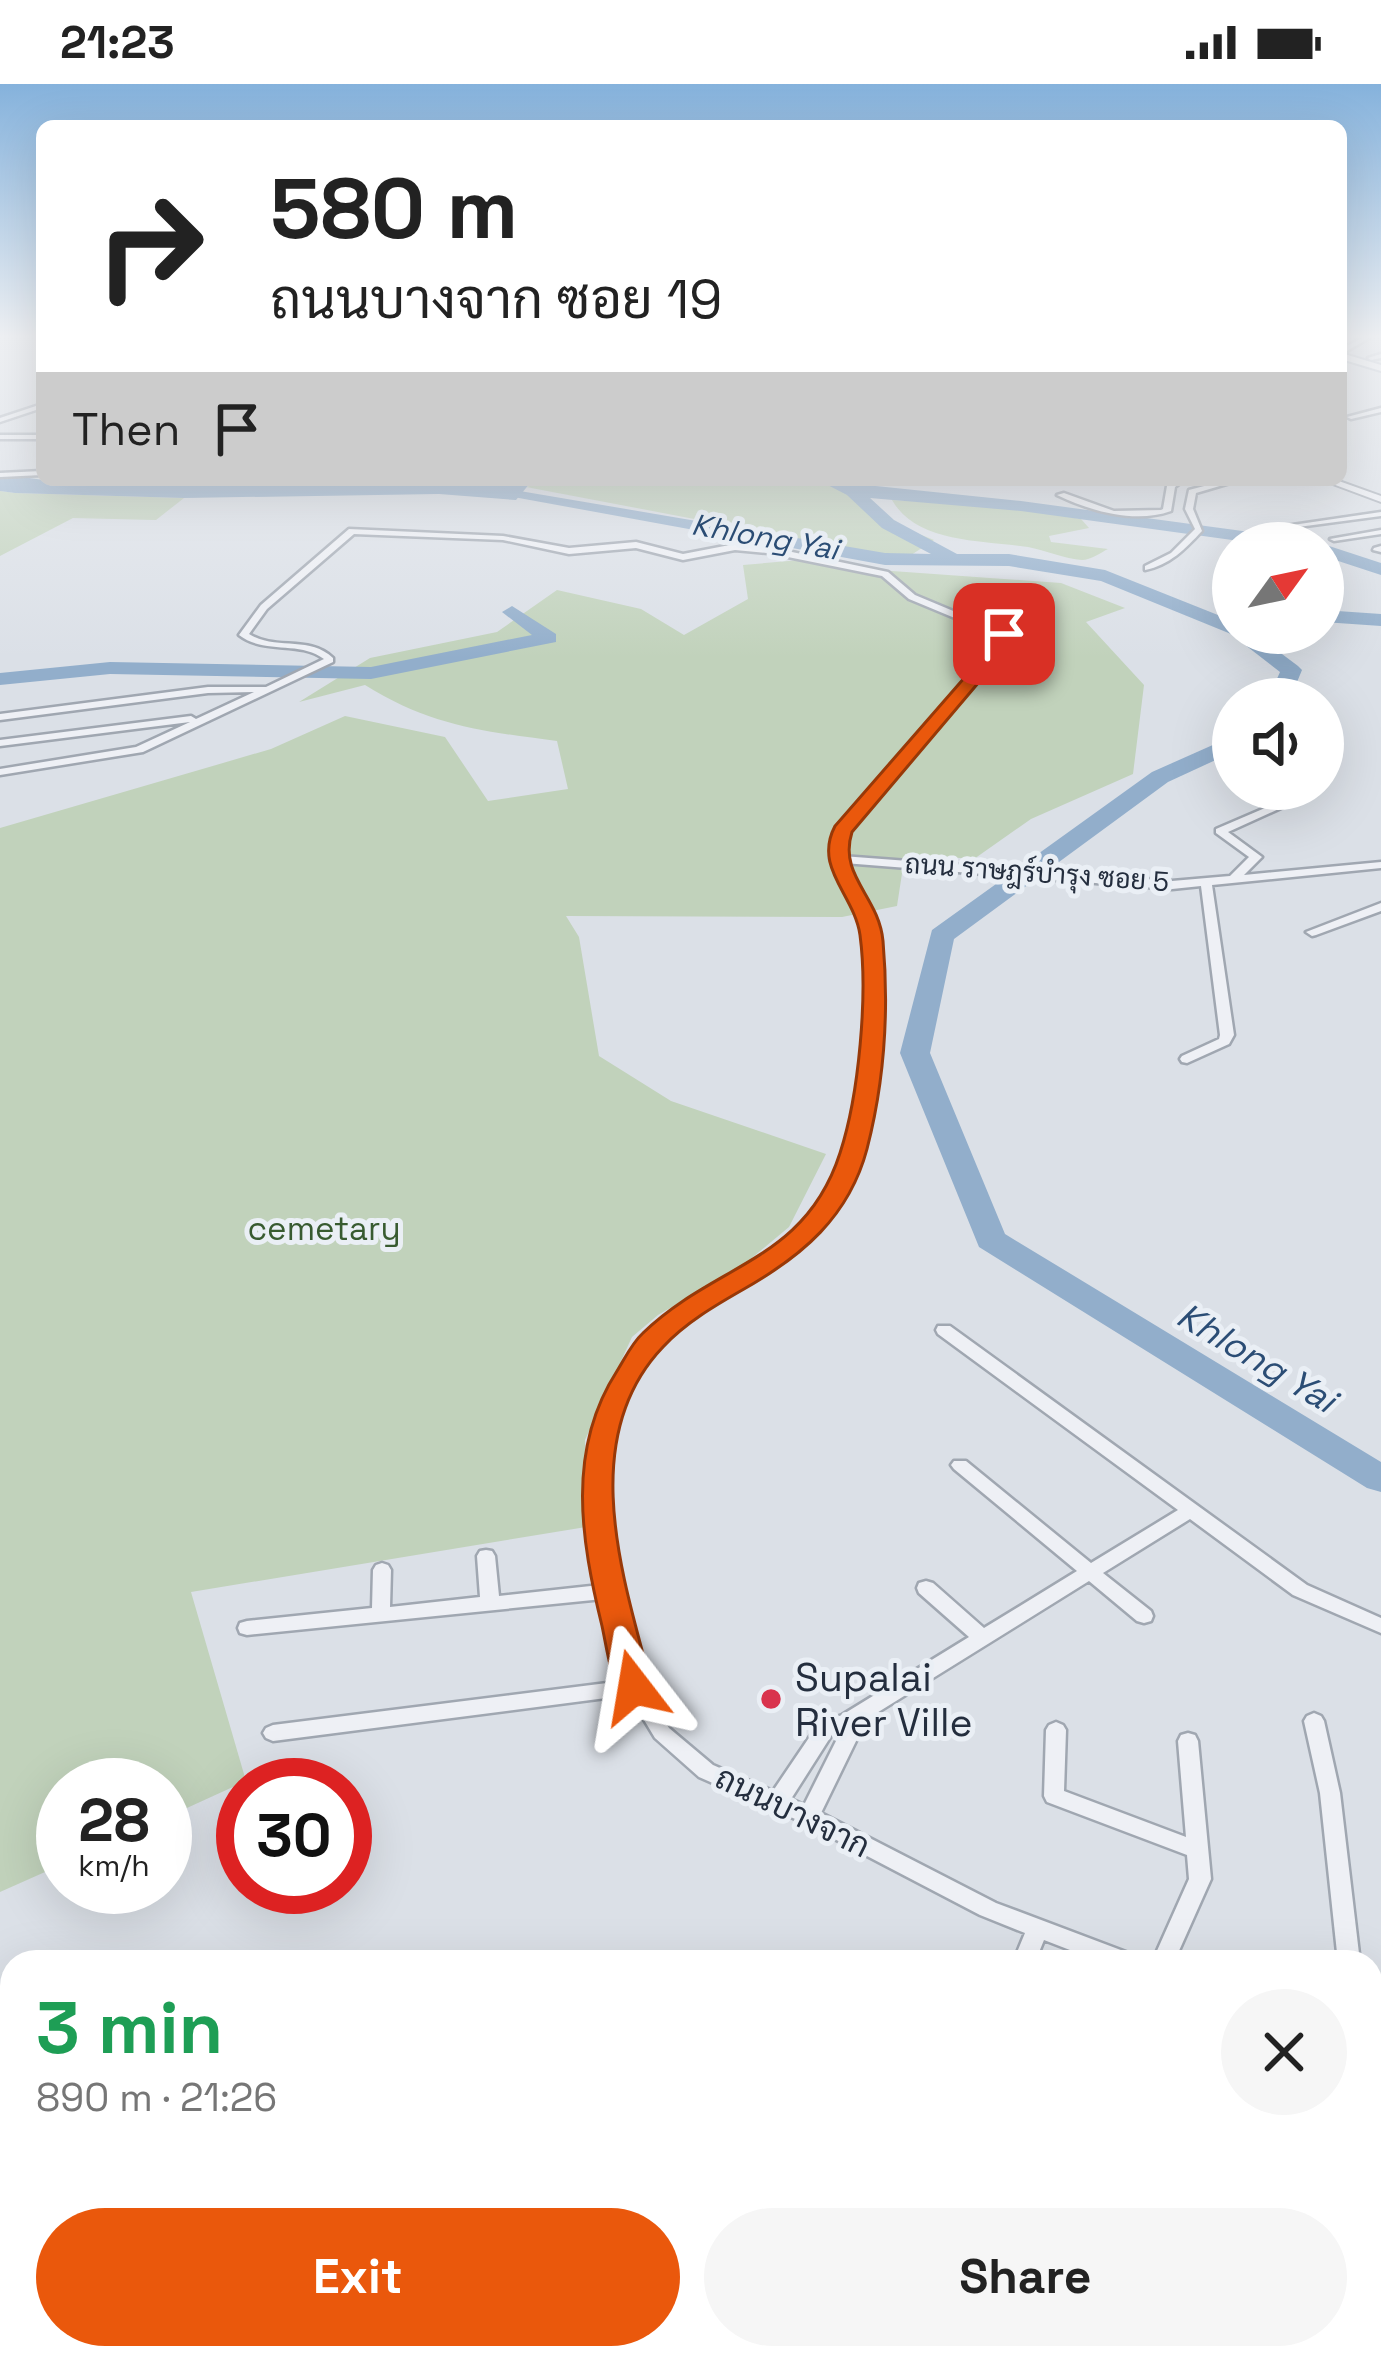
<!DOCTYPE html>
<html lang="en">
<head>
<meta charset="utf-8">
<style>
	:root { --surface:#fff; --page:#f6f6f6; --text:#222; --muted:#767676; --accent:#ea580c }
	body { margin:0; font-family:"Space Grotesk",Sarabun,sans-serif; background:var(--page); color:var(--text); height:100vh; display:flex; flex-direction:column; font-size:45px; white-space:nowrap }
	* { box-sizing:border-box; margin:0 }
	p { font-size:39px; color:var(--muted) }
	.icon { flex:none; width:66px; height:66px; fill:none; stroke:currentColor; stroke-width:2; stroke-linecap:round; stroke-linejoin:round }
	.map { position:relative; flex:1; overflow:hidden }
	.panel { position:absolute; left:0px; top:1866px; width:1383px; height:420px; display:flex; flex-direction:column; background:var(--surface); border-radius:36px 36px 0 0; box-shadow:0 12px 48px #0002 }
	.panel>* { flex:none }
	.hud { position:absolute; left:36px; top:36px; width:1311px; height:366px; border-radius:18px; box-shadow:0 12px 48px #0002; background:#fff; color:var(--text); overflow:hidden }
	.needle { width:78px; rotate:57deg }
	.fabs { position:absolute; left:1212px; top:438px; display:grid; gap:24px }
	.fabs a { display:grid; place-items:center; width:132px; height:132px; border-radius:50%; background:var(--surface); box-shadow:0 12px 48px #0002; font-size:60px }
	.speed { position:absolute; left:36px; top:1674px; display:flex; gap:24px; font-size:60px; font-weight:700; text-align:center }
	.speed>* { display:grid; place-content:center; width:156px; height:156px; border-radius:50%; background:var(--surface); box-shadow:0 12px 48px #0002; line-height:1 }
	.speed small { font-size:30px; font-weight:400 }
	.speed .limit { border:18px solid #d22; background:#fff; color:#111 }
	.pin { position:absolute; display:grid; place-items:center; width:102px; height:102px; color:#fff; margin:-51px; border-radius:24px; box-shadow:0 6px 18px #0006 }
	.me { position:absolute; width:132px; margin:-66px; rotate:346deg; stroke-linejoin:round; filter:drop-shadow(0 0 9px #0008) }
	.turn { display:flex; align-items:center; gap:42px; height:252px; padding:0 36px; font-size:54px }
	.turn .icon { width:156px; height:156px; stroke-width:2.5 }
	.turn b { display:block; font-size:84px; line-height:102px }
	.then { display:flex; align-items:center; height:114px; padding:0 36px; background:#0003; gap:24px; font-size:45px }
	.round { display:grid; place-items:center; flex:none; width:126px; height:126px; border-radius:63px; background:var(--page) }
	.headline { display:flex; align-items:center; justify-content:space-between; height:204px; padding:0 36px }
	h1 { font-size:72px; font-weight:700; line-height:90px; color:#1e9e55 }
	.primary-button { display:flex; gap:24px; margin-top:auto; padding:24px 36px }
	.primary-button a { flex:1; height:138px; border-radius:72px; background:var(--accent); color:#fff; font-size:48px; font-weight:700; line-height:138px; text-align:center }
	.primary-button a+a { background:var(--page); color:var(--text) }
	.status { display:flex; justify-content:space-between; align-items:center; height:84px; padding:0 60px; background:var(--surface); direction:ltr }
	.status svg { height:33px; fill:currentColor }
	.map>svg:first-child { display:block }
	.green { fill:#c1d2bb }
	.water { fill:#92aecb }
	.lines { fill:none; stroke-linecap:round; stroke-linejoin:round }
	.river { fill:#92aecb; fill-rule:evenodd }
	.minor-casing { stroke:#a0a7b1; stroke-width:5 }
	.tertiary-casing { stroke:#a0a7b1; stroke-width:4 }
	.primary-casing { stroke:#99a4b4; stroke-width:4 }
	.minor { fill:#eef0f5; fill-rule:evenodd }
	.tertiary { fill:#eef0f5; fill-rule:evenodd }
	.primary { fill:#fff; fill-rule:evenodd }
	.route { fill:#ea580c; stroke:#983908; stroke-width:3 }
	.poi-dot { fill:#d9334d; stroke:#eaeff5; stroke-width:4.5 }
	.labels { text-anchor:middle; stroke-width:10; stroke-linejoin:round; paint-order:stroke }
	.far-street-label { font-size:27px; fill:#242e3e; stroke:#eaeff5 }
	.far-water-label { font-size:30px; font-style:italic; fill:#2b4d75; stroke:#eaeff5 }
	.park-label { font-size:33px; fill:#385b30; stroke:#eaeff5 }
	.street-label { font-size:33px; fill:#242e3e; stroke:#eaeff5 }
	.water-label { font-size:36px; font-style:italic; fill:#2b4d75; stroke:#eaeff5 }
	.near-poi-label { font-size:39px; fill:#242e3e; stroke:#eaeff5; text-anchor:start }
</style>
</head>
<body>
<div class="status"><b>21:23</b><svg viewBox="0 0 49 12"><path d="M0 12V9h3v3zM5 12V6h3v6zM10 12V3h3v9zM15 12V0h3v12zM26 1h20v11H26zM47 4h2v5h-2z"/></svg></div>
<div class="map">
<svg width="1381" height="2286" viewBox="0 0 1381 2286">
	<rect width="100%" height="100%" fill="#dbe0e7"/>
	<g class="green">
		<path d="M552 396H861L873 401 869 421 874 432 934 456 905 475 526 403Z"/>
		<path d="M0 407 15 409 184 414 156 436 73 434 0 472Z"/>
		<path d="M892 416 1005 422 1081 435 1089 444 1049 452 1051 458 1108 465C1100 469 1091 476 1082 476 1065 475 1045 466 1028 463 983 456 917 460 892 416Z"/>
		<path d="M812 475 892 487 1061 499 1125 524 1086 538 1144 601 1133 690 1031 735 974 775 905 770 897 822 842 833 566 832 579 853 599 972 671 1017 826 1070 789 1143 741 1183 658 1231 632 1253 585 1356 586 1443 191 1508 246 1697 165 1734V1701H63V1780L0 1808V744L271 665 345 632 445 653 488 717 568 705 557 657C481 647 431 642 365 601L299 618 370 574 497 548 557 506 641 525 684 551 748 515 743 481Z"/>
	</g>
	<path class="water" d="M0 390 73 400 531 398 516 416 439 410 184 414 15 409 0 407Z"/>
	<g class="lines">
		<g class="river">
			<path d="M818 396 1021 417 1301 455 1303 459H1254L1021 427 870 414 894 436 957 470H1009L1105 486 1233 537V549H1254L1298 582 1302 586 1290 615H1268L1280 588 1231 550 1101 497 1009 482 885 481 470 405 479 400 885 469 931 470 882 444 847 411Z"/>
			<path d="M1323 460 1381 479V491L1323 472Z"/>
			<path d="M512 522 556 550V558L371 595 110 590 0 601V589L110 578 371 583 532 551 502 528Z"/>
			<path d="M1323 526 1381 530V542L1323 538Z"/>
			<path d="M1233 652V668L1168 698 954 855 930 969 1005 1150 1381 1378V1408L1367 1404 979 1163 900 969 932 846 1152 688Z"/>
		</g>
		<defs>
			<g id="minor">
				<path d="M1362 254H1369L1345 268H1341V265Z"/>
				<path d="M1381 270V274L1371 276 1368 274Z"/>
				<path d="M42 320V324L0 338V334Z"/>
				<path d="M1381 324V328L1351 335 1347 333Z"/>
				<rect x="0" y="351" width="42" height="4"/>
				<path d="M42 387V391L0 393V389Z"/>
				<path d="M1175 396H1184L1175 403 1171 427C1135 440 1090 427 1057 411L1064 409 1114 427 1161 426 1163 425 1167 402Z"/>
				<path d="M1227 396H1240L1196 409 1193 425 1202 447C1185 465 1170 481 1145 486V482L1171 469 1195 445 1185 425 1189 406Z"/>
				<path d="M1381 428V432L1283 445 1279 443Z"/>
				<path d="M349 445 503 452 569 464 636 458 683 470 735 460 768 463 888 488 915 511 1006 549 1004 564 847 747 842 772 1172 797 1230 792 1249 773 1216 749V745L1288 714 1293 717 1292 719 1228 748 1262 773 1244 791 1381 778V784L1212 801 1234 951 1229 960 1187 979 1182 978 1180 975 1182 972 1219 955 1220 951 1201 802 1172 805 844 779 872 829 878 855 877 989 860 1070 817 1149 787 1174 707 1221 657 1262 628 1305 608 1364 609 1466 643 1602 669 1644 713 1681 773 1707 819 1639 842 1631 969 1553 919 1509 917 1504 919 1499 926 1497 933 1499 984 1544 1077 1487 954 1385 951 1381 954 1377H966L1091 1479 1178 1426 938 1250 936 1246 938 1242H950L1307 1501 1381 1534V1549L1293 1511 1190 1435 1103 1489 1151 1527 1153 1532 1151 1537 1144 1539 1137 1537 1089 1497 859 1640 857 1655 821 1729 996 1819 1134 1871 1137 1878H1101L1044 1856 1035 1878H1013L1025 1849 980 1831 802 1738 699 1693 655 1654 629 1611 273 1657 266 1654 263 1649 266 1644 273 1641 623 1597 603 1515 247 1551 240 1549 238 1544 240 1539 247 1537 372 1524 373 1486 376 1481 382 1479 388 1481 391 1486 390 1523 480 1513 477 1472 480 1467 486 1466 492 1467 495 1472 499 1512 600 1501 591 1466 590 1364 612 1305 645 1254 695 1215 777 1168 806 1144 846 1070 863 989 866 855 860 829 830 775 836 746 996 561 998 552 909 515 882 492 768 469 735 466 683 476 636 464 569 470 503 456 354 450 267 525 249 550C276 567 309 551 333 574V578L143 668 0 691V685L136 663 190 638 0 662V656L191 632 196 635 254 608 208 609 0 636V630L208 603H266L324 575C299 556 265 571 239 551L261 521ZM838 1648 837 1655 804 1721 791 1715 833 1649Z"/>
				<path d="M1381 446V450L1334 457 1330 455Z"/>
				<path d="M1381 462V468L1373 466 1374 464Z"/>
				<path d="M1381 819V827L1316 851 1312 852 1306 848Z"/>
				<path d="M1314 1629 1321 1632 1324 1637 1340 1709 1360 1878H1338L1320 1709 1304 1637 1307 1632Z"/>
				<path d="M1056 1638 1063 1641 1066 1646 1064 1707 1186 1753 1178 1657 1181 1651 1188 1649 1195 1651 1198 1657 1211 1795 1174 1878H1152L1189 1795 1187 1771 1047 1718 1044 1712 1046 1646 1049 1641Z"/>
				<path d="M1371 1940 1381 1942V1962L1371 1960Z"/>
				<path d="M1371 2031 1379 2034 1381 2038V2081L1373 2078 1371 2075Z"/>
				<path d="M553 2274H579L575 2286H549Z"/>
				<path d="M668 2274H694L690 2286H664Z"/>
				<path d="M771 2274H797L794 2286H768Z"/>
				<path d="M847 2274H894L900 2277 904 2286H858L851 2283Z"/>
				<path d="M1015 2274H1041L1039 2286H1013Z"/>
			</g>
			<path id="tertiary" d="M1322 396H1336L1381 412V418Z"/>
			<path id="primary" d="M1341 269 1381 281V287L1341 275Z"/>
		</defs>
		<use href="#minor" class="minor-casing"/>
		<use href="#tertiary" class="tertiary-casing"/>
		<use href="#primary" class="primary-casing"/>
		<use href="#minor" class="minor"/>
		<use href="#tertiary" class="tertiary"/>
		<use href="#primary" class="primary"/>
	</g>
	<linearGradient id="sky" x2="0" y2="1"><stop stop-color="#85b2dc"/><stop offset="0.44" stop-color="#eff1f4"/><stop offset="1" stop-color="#eff1f4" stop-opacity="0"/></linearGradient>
	<rect width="1381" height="574" fill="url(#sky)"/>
	<path class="route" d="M998 547 1012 550 1007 565 852 748C838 792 879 812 883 857 889 926 884 999 867 1065 849 1133 802 1172 744 1205 716 1221 685 1239 663 1263 575 1355 624 1497 652 1603L647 1612 634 1616 622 1612C610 1592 607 1565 602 1542 581 1456 566 1366 617 1287 625 1274 632 1259 643 1249 715 1179 805 1178 840 1069 859 1011 868 911 860 851 854 810 813 784 835 742L993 561Z"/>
	<circle class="poi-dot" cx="771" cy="1615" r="12"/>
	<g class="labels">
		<g class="far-street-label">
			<text transform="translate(1037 789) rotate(4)" y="9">ถนน ราษฎร์บำรุง ซอย 5</text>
		</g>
		<g class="far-water-label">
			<text transform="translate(765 453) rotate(10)" y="10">Khlong Yai</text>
		</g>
		<g class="park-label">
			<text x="324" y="1156">cemetary</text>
		</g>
		<g class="street-label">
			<text transform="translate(793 1727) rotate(26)" y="12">ถนนบางจาก</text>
		</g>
		<g class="water-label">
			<text transform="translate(1257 1273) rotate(31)" y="13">Khlong Yai</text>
		</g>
		<g class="near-poi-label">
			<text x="795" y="1607">Supalai<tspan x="795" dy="45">River Ville</tspan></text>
		</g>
	</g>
</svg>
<div class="fabs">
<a><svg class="needle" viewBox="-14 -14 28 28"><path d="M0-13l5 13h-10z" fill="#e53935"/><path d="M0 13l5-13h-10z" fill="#767676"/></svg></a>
<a><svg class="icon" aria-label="sound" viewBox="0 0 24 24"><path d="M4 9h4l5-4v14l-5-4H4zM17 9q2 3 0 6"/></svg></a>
</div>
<div class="speed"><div>28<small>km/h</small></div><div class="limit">30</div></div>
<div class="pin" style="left:1004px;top:550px;background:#d93025"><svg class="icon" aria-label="arrive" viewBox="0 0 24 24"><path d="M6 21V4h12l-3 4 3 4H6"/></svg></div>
<svg class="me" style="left:634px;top:1603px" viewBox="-20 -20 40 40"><path d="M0-17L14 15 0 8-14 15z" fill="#ea580c" stroke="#fff" stroke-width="4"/></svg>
<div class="hud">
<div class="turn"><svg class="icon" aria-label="right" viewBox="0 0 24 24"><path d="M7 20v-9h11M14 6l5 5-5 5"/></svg><div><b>580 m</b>ถนนบางจาก ซอย 19</div></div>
<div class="then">Then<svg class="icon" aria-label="arrive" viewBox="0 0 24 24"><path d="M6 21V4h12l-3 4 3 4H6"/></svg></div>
</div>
<section class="panel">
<div class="headline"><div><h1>3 min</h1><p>890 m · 21:26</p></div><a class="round"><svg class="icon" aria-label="close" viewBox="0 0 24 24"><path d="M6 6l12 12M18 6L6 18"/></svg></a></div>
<div class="primary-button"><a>Exit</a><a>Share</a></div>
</section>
</div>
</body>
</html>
